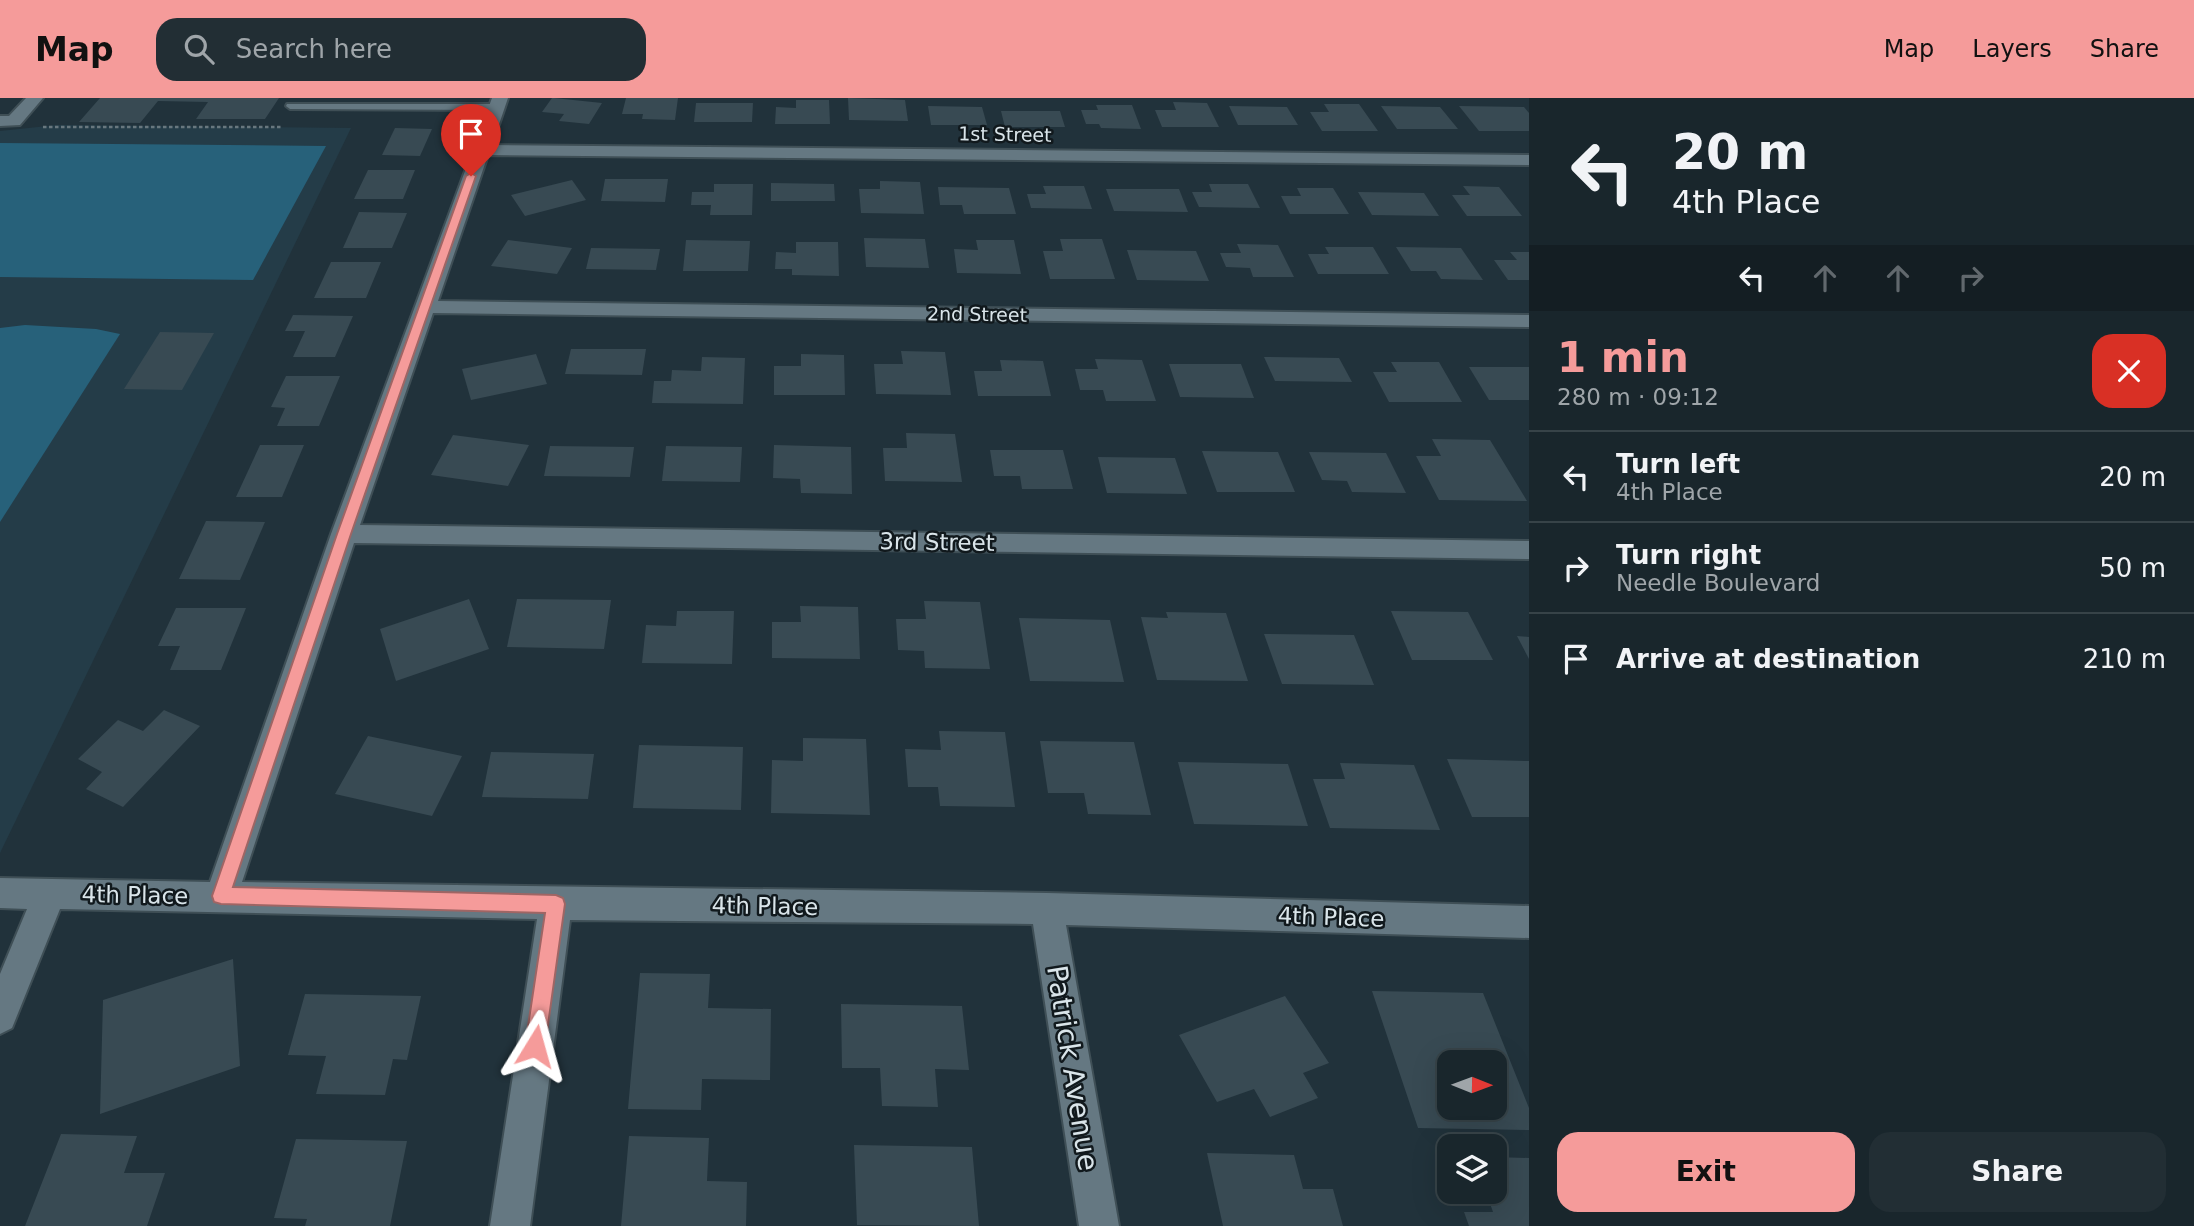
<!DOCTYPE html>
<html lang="en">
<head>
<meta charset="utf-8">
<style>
	:root { --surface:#19262c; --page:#222e34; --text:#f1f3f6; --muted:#9fa5a9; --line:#374348; --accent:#f59b9a }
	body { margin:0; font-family:"DejaVu Sans",sans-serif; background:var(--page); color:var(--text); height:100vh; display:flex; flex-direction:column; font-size:26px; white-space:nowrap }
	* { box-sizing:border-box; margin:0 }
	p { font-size:23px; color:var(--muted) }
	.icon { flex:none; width:38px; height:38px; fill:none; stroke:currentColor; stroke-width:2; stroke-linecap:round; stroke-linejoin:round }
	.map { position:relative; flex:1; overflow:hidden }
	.panel { display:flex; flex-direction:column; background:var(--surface); width:665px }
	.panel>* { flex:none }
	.top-card { background:#19262c; color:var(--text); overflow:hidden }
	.needle { width:46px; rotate:91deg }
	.fabs { position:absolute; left:1437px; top:952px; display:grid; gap:14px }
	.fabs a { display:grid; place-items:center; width:70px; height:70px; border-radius:14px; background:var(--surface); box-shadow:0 7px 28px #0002,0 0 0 2px var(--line); font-size:35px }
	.pin { position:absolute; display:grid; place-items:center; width:60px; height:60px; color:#fff; margin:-72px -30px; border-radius:50% 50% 50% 0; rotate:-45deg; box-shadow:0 0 7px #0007 }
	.pin .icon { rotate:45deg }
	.me { position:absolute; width:77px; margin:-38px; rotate:8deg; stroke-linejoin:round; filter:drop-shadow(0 0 5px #0008) }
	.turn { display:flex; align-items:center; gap:24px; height:147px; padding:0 28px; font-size:32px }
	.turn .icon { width:91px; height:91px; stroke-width:2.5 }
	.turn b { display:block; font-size:49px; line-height:60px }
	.lanes { display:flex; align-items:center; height:66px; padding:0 28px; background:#0003; justify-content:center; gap:35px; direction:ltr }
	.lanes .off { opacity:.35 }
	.round { display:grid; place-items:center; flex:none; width:74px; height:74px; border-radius:21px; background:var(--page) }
	.headline { display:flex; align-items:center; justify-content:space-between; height:119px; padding:0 28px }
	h1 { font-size:42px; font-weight:700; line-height:52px; color:var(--accent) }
	.primary-button { display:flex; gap:14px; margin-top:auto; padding:14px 28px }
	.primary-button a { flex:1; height:80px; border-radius:21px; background:var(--accent); color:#111; font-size:28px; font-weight:700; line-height:80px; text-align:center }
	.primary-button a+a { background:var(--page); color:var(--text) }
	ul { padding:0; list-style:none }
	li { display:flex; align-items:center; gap:21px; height:91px; padding:0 28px; border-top:2px solid var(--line) }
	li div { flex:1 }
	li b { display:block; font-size:26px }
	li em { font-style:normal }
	header { display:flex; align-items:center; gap:42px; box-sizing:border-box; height:98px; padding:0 35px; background:var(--accent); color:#111 }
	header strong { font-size:33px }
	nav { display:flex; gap:38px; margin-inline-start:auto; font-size:24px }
	.search { width:490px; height:63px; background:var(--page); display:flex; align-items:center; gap:18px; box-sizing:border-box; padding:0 24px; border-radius:21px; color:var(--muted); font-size:26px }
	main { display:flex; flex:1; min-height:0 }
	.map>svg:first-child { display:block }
	.built { fill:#243c48 }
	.green { fill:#27617a }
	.building { fill:#384a53; fill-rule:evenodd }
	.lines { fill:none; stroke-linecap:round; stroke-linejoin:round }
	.service-casing { stroke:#3f4f56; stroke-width:4 }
	.minor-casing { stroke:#3f4f56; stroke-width:4 }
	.path { stroke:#68777e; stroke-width:2.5; stroke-dasharray:3.5 2.5; stroke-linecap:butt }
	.service { fill:#657882; fill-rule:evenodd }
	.minor { fill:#657882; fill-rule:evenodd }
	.route { fill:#f59b9a; stroke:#9f6564; stroke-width:2 }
	.labels { text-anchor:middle; stroke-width:5; stroke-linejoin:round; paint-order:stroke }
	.far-street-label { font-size:19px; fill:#dae5ea; stroke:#11191d }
	.street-label { font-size:23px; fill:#dae5ea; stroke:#11191d }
	.near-street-label { font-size:28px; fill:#dae5ea; stroke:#11191d }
</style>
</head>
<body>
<header>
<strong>Map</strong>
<div class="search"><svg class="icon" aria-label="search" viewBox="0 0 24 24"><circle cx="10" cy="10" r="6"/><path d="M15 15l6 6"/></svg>Search here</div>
<nav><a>Map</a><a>Layers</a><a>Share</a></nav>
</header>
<main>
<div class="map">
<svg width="1529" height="1128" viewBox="0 0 1529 1128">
	<rect width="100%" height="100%" fill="#21323b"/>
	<path class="built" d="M57 27 351 30 0 755V33Z"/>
	<g class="green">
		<path d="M0 45 326 48 253 182 0 179Z"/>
		<path d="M25 227 96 231 120 236 0 424V230Z"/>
	</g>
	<g class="building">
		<path d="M100 0H279L265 21H196L208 4 158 3 140 25 79 24Z"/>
		<path d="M552 0H554L602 5 589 26 559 23 564 16 542 14Z"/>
		<path d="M626 0H678L675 22 642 21 643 16H622Z"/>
		<path d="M848 0 905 2 908 23 849 22Z"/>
		<path d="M796 2H829L830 26H775L776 9 796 10Z"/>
		<path d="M1173 4 1207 5 1219 29H1162L1155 12H1176Z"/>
		<path d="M696 5H753L752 24H694Z"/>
		<path d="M1324 6H1359L1378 33H1322L1310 14H1329Z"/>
		<path d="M1096 7H1132L1141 31 1101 30 1099 26H1086L1081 12H1098Z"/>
		<path d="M928 8 982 9 987 27H931Z"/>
		<path d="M1229 8 1287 9 1298 27H1238Z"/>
		<path d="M1381 8 1440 9 1458 31H1397Z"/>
		<path d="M1459 8 1524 9 1529 15V33H1479Z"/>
		<path d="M1001 13H1060L1065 29H1005Z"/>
		<path d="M395 30 432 31 420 58 382 57Z"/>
		<path d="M368 72H415L403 101H354Z"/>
		<path d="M605 81H668L665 104 601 103Z"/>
		<path d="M572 82 586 102 525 118 511 97Z"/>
		<path d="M880 83 920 84 924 116 861 115 859 91H880Z"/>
		<path d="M771 85 834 86 835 103H771Z"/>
		<path d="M714 86H753L752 117H710L711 107H691L692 94H714Z"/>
		<path d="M1209 86H1248L1260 110 1199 109 1192 94H1212Z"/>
		<path d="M1043 88H1084L1092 111 1031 110 1027 96H1046Z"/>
		<path d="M1463 88 1499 89 1522 118H1467L1452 97H1470Z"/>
		<path d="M938 89 1009 90 1016 116H964L962 107H940Z"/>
		<path d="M1297 90H1333L1349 116H1290L1281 98H1301Z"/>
		<path d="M1106 91H1179L1188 114 1114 113Z"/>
		<path d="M1358 94 1424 95 1439 118 1372 117Z"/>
		<path d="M359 114 407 115 392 150H343Z"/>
		<path d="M864 140 925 141 929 170 866 169Z"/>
		<path d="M1060 141H1102L1115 181H1050L1043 153H1063Z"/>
		<path d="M508 142 572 150 557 176 491 168Z"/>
		<path d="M686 142 750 143 748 173H683Z"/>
		<path d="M976 142H1014L1021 176 957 175 954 151 978 152Z"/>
		<path d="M796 144H838L839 178 792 177V171H775L776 154 796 155Z"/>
		<path d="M1237 146 1278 147 1294 179H1253L1250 170 1226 169 1220 155H1241Z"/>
		<path d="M1325 149H1373L1389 176H1318L1308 156H1329Z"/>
		<path d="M1396 149 1461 150 1483 182 1441 181 1436 173H1411Z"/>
		<path d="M591 150 660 151 656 172 586 171Z"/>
		<path d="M1127 152 1196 153 1209 183 1137 182Z"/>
		<path d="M1510 154H1529V182H1508L1494 162H1517Z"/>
		<path d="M331 164H381L366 200H314Z"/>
		<path d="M293 217 353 218 335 259H293L305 233H285Z"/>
		<path d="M160 234 214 235 182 292 124 291Z"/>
		<path d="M571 251H646L642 277 565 276Z"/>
		<path d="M901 253 945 254 951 297 876 296 874 266H903Z"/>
		<path d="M536 256 547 286 471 302 462 271Z"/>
		<path d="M801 256 844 257 845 297H774V268H801Z"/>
		<path d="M702 259 745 260 743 306 652 305 654 283H671L672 272 701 273Z"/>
		<path d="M1264 259 1339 260 1352 284 1275 283Z"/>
		<path d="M1095 261 1142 262 1156 303H1106L1103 292H1080L1075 271H1098Z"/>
		<path d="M1000 262 1043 263 1051 298H978L974 273H1002Z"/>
		<path d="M1391 264H1439L1462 304H1389L1373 274H1397Z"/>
		<path d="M1169 266H1241L1254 300 1180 299Z"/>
		<path d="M1469 269H1529V302H1489Z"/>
		<path d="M286 278H340L319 328H277L285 310 271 309Z"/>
		<path d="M906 335 955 336 962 384 885 383 883 350H907Z"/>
		<path d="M453 337 529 347 508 388 431 377Z"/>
		<path d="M1432 341 1490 342 1527 403 1439 402 1416 358H1441Z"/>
		<path d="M260 347H304L282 399H236Z"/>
		<path d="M774 347 851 349 852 396 801 395 800 381 773 380Z"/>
		<path d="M550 348 634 349 630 379 544 378Z"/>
		<path d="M666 348 742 349 740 384 662 383Z"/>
		<path d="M990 352H1063L1073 391H1022L1020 378H994Z"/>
		<path d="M1202 353 1278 354 1295 394H1217Z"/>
		<path d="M1309 354 1386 355 1406 395 1352 394 1347 383 1322 382Z"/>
		<path d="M1098 359 1175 360 1187 396 1107 395Z"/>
		<path d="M206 423 265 424 240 482 179 481Z"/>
		<path d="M469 501 489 551 396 583 380 531Z"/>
		<path d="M517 501 611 502 604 551 507 549Z"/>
		<path d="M924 503 980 504 990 571 925 570 924 553 898 552 896 521H926Z"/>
		<path d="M800 508 858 509 860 561 772 560V524H801Z"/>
		<path d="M176 510H246L221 572H170L180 548H158Z"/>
		<path d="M677 513H734L732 566 642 565 646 527 676 528Z"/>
		<path d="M1391 513 1468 514 1493 562H1412Z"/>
		<path d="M1166 514 1226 515 1248 583 1157 582 1141 519 1168 520Z"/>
		<path d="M1019 520 1110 522 1124 584 1030 583Z"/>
		<path d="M1264 536 1354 537 1374 587 1282 586Z"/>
		<path d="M1517 538 1529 539V561Z"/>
		<path d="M164 612 200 628 123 709 86 691 102 674 78 661 118 622 143 633Z"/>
		<path d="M939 633 1005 634 1015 709 940 708 938 689H908L905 651 941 652Z"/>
		<path d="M368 638 462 658 432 718 335 696Z"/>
		<path d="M803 640 866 641 870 717 771 715 772 662 803 663Z"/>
		<path d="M1040 643 1134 644 1151 717 1088 716 1084 695H1048Z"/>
		<path d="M639 647 743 649 741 712 633 710Z"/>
		<path d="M491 654 594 656 588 701 482 699Z"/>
		<path d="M1447 661 1529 663V719H1472Z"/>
		<path d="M1178 664 1288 666 1308 728 1194 726Z"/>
		<path d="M1340 665 1414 667 1440 732 1330 730 1313 681H1345Z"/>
		<path d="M233 861 240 968 100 1016 103 902Z"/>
		<path d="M640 875 710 876 708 910 771 911 770 982 702 981 701 1012 628 1011Z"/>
		<path d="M1372 893 1483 895 1529 1010V1032L1418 1030ZM1449 964H1494V1010H1449Z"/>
		<path d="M305 896 421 898 407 962 393 961 385 997 316 996 326 958 288 957Z"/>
		<path d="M1285 898 1329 965 1303 975 1318 1000 1270 1019 1254 991 1217 1004 1179 937Z"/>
		<path d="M841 906 962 908 969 972 935 971 938 1009 882 1008 880 970H842Z"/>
		<path d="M61 1036 137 1038 124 1075H165L147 1128H25Z"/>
		<path d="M629 1038 709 1040 707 1083 747 1084 746 1128H621Z"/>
		<path d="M296 1041 407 1043 390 1128H305L307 1121 274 1120Z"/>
		<path d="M854 1047 972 1049 979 1128 857 1127Z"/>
		<path d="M1207 1055 1294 1057 1303 1091H1333L1343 1128H1223Z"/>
		<path d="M1494 1059 1529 1060V1128H1469L1464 1114H1493L1486 1094H1494Z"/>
	</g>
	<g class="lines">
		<defs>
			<path id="service" d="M287 6H496L500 9 496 12 290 11 286 8Z"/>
			<g id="minor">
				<path d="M26 0H43L20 27 0 28V18H9Z"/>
				<path d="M492 0H508L492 47 1529 57V67L488 57 438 203 1529 217V229L433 215 360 427 1529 443V461L354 445 242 784 1047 795 1529 808V840L1066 827 1119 1128H1079L1033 826 570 822 530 1128H490L537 821 60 811 12 930 0 936V876L27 811 0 810V780L210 784 331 436Z"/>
			</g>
		</defs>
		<use href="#service" class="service-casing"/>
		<use href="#minor" class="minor-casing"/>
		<path class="path" d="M43 29H282"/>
		<use href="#service" class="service"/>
		<use href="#minor" class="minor"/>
	</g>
	<path class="route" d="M471 75 476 78 351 436 233 789 556 797 563 800 565 806 545 948 543 956 535 958 528 956 525 948 545 815 221 806 214 804 212 798 337 436 466 78Z"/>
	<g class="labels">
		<g class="far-street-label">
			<text transform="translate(1005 36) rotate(1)" y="7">1st Street</text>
			<text transform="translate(977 216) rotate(1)" y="7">2nd Street</text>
		</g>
		<g class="street-label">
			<text transform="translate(937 444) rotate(1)" y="8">3rd Street</text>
			<text transform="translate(135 797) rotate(1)" y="8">4th Place</text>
			<text transform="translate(765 808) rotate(1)" y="8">4th Place</text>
			<text transform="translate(1331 819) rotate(2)" y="8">4th Place</text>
		</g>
		<g class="near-street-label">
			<text transform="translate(1073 970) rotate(81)" y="10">Patrick Avenue</text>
		</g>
	</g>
</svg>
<div class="fabs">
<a><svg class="needle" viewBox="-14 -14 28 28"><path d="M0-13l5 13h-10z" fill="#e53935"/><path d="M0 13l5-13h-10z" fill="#9fa5a9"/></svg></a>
<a><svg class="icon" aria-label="layers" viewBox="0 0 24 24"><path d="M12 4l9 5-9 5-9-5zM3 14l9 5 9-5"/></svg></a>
</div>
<div class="pin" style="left:471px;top:78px;background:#d93025"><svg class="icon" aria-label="arrive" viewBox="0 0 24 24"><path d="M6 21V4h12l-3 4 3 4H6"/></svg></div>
<svg class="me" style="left:535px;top:948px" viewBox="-20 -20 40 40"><path d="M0-17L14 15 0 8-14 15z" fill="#f59b9a" stroke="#fff" stroke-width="4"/></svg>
</div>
<section class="panel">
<div class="top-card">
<div class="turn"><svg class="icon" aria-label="left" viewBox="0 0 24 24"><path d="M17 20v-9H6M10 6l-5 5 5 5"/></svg><div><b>20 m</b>4th Place</div></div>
<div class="lanes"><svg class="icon" aria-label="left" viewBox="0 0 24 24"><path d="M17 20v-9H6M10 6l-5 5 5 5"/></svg><svg class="icon off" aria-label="ahead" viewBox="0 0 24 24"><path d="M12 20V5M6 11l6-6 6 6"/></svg><svg class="icon off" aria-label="ahead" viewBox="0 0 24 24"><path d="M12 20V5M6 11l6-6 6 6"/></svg><svg class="icon off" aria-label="right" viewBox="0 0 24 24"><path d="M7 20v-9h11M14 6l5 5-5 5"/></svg></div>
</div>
<div class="headline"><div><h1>1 min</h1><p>280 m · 09:12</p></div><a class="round" style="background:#d93025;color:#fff"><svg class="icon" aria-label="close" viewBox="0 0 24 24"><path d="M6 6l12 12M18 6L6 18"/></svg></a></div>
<ul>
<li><svg class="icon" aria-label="left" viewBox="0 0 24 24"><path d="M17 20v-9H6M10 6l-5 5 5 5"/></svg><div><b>Turn left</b><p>4th Place</p></div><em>20 m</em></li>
<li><svg class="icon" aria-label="right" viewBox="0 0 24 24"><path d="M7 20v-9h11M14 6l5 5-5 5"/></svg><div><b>Turn right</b><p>Needle Boulevard</p></div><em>50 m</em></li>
<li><svg class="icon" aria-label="arrive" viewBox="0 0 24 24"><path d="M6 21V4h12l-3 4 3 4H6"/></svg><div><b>Arrive at destination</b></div><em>210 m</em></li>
</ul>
<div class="primary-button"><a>Exit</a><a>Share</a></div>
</section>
</main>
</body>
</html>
